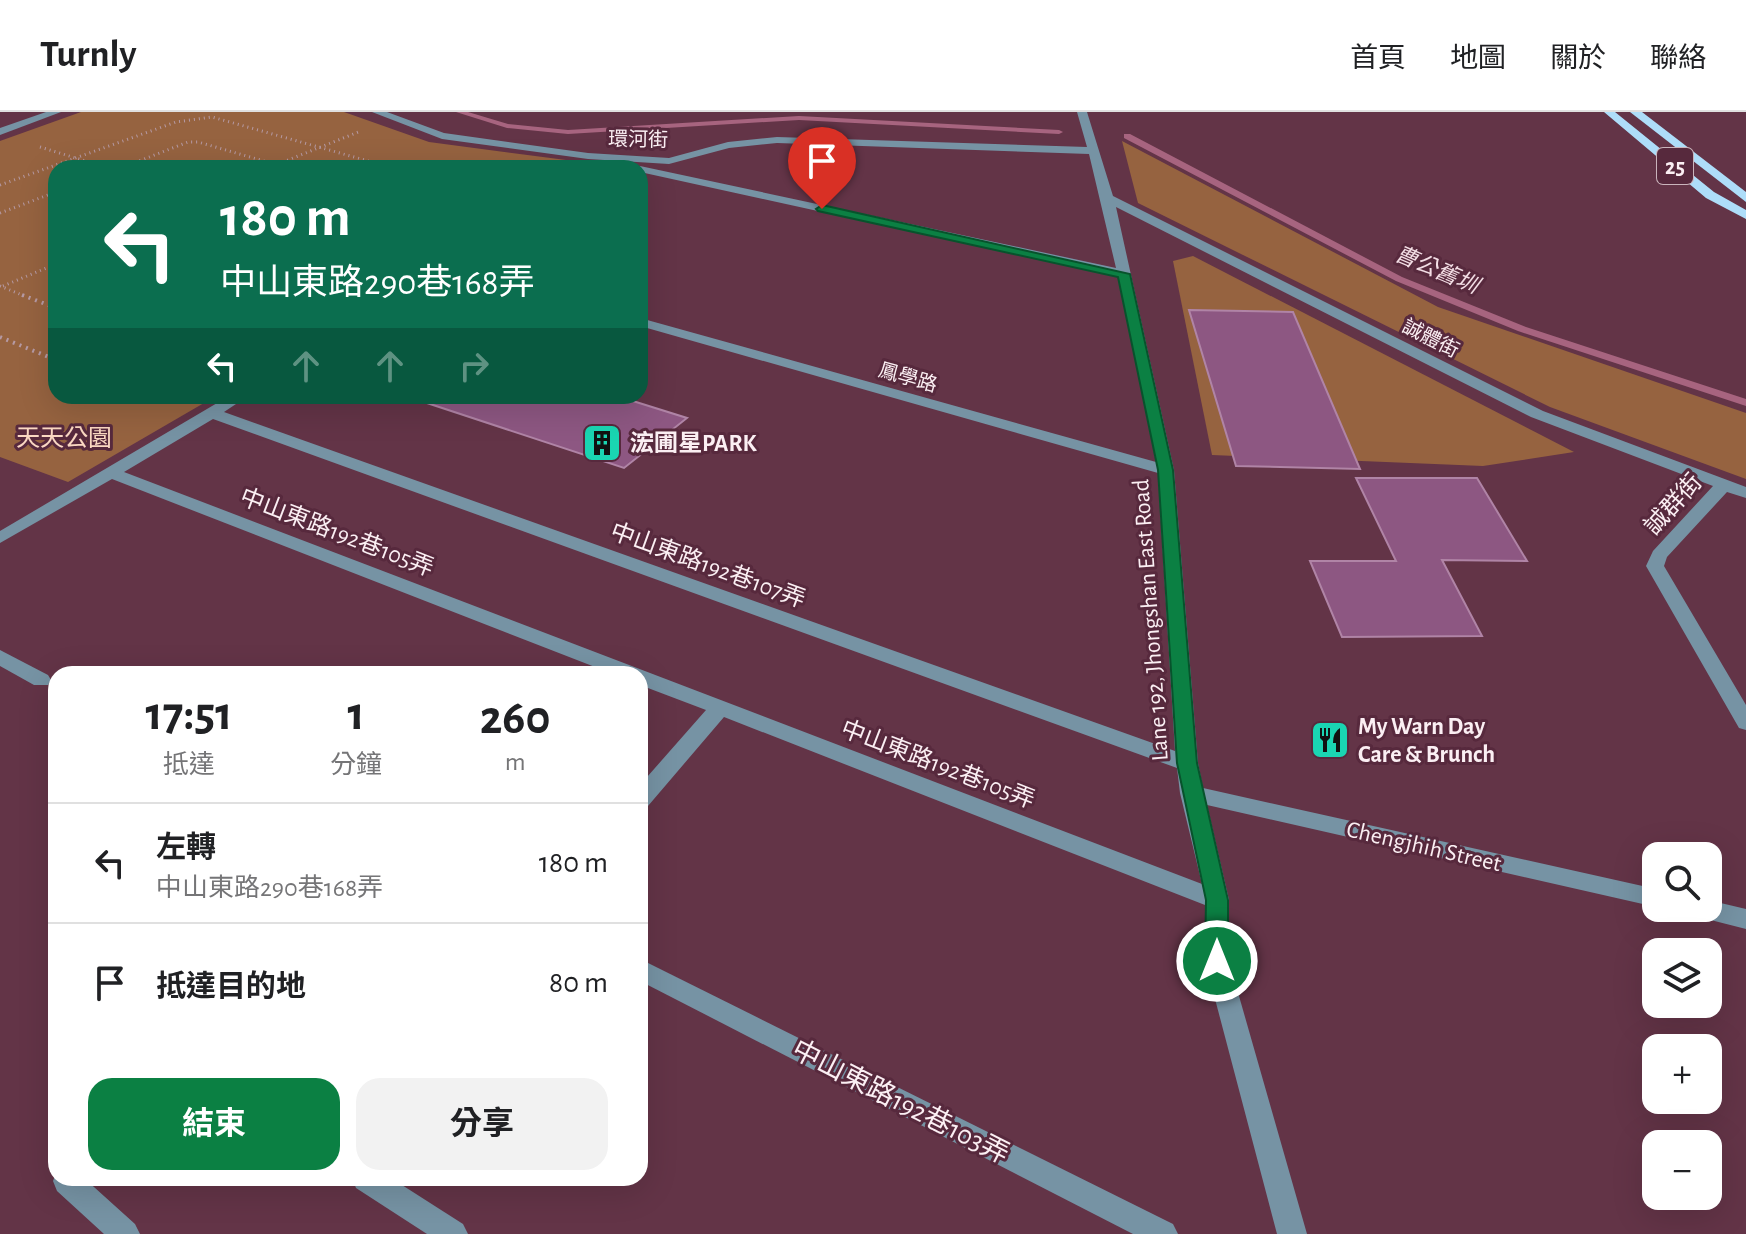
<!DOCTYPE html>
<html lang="zh-TW">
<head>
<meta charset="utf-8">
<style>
	:root { --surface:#fff; --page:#f2f2f2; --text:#202124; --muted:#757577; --line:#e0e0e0; --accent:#0b8043 }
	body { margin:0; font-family:"Alegreya Sans","Noto Sans TC",sans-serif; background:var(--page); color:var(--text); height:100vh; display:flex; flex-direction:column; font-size:30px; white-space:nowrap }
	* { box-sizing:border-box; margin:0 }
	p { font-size:26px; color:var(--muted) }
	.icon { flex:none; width:44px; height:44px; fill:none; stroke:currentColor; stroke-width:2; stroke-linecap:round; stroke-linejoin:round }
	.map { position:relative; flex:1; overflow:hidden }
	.panel { position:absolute; left:48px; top:554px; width:600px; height:520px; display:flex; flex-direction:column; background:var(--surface); border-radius:24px; box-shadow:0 8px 32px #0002 }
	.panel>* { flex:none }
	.guide { position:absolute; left:48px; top:48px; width:600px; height:244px; border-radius:24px; box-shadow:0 8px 32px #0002; background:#0b6e4f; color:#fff; overflow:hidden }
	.buttons { position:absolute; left:1642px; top:730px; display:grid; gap:16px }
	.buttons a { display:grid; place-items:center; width:80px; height:80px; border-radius:16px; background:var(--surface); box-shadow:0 8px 32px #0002; font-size:40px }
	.pin { position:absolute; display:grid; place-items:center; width:68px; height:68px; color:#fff; margin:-82px -34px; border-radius:50% 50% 50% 0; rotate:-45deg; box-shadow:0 0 8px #0007 }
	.pin .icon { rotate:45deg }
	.me { position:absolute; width:88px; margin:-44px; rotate:0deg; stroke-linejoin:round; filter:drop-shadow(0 0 6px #0008) }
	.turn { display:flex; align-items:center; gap:28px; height:168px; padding:0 40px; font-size:36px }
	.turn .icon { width:104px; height:104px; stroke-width:2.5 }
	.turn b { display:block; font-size:56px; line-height:68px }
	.lanes { display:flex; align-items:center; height:76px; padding:0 40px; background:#0003; justify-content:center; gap:40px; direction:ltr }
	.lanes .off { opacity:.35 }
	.eta { display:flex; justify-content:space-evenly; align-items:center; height:136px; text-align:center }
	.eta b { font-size:48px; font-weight:700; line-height:56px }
	.action { display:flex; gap:16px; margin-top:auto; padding:16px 40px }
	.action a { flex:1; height:92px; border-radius:24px; background:var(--accent); color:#fff; font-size:32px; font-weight:700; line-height:92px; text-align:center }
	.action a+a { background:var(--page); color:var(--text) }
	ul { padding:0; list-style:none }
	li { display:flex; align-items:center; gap:24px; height:120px; padding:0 40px; border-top:2px solid var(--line) }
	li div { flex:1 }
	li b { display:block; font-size:30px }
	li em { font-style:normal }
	header { display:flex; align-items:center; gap:48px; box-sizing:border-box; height:112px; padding:0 40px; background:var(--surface); border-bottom:2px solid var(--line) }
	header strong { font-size:38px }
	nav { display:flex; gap:44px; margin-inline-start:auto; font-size:28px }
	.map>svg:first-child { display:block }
	.green { fill:#966340 }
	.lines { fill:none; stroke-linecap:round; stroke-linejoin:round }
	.stream { fill:#a7647f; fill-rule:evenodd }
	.building { fill:#8d5782; stroke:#b084a6; stroke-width:2 }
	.path-far1 { stroke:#b69aa4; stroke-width:3; stroke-dasharray:1 4; stroke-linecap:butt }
	.path { stroke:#b69aa4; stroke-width:4; stroke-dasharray:2 5; stroke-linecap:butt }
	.minor { fill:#7693a4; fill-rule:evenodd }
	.major { fill:#aeddf9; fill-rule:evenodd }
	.route { fill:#0b8043; stroke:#07532c; stroke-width:2 }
	.labels { text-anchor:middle; stroke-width:6; stroke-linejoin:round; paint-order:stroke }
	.far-street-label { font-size:20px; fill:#fbeff3; stroke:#57293d }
	.shield { fill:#57293d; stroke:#cab4bc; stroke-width:2 }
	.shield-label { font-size:22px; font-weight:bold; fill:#fbeff3 }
	.far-water-label { font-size:22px; font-style:italic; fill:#f3dee5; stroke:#57293d }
	.park-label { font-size:24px; fill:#fbd8c2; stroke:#57293d }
	.poi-label { font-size:24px; font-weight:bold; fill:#fbeff3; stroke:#57293d; text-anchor:start }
	.street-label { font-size:24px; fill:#fbeff3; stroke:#57293d }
	.near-street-label { font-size:28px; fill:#fbeff3; stroke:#57293d }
</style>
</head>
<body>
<header>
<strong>Turnly</strong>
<nav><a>首頁</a><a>地圖</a><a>關於</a><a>聯絡</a></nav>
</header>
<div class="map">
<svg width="1746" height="1122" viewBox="0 0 1746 1122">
	<rect width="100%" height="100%" fill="#633447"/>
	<g class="green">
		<path d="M81 0H344L429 30 566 48 577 56H56V284H216L68 370 0 345V29Z"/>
		<path d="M1122 29 1438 195 1746 301V367L1550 295 1138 91Z"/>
		<path d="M1193 144 1574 340 1483 354 1212 343 1173 149Z"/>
	</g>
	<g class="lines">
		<g class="stream">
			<path d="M456 0H468L508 12 568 18 799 4 1059 18 1063 20 1059 22 799 8 568 22 507 16Z"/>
			<path d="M1124 22H1130L1402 165 1526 215 1746 287V294L1518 219 1396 169 1124 26Z"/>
		</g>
	</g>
	<g class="building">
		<path d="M1189 198 1293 200 1360 357 1236 354Z"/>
		<path d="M428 284H617L687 306 624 356 427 291Z"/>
		<path d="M1356 366H1477L1527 449 1442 448 1482 524 1342 525 1310 449H1396Z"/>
	</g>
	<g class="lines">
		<g class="path-far1">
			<path d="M40 35 108 56"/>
			<path d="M278 52 361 19"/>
			<path d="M121 56 188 30H198L288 56"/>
			<path d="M0 73 176 10 212 5 393 56"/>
			<path d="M0 101 56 80"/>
			<path d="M0 174 27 185"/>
			<path d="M3 174 56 152"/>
		</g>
		<g class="path">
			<path d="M22 183 56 196"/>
			<path d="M0 225 56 248"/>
		</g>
		<g class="minor">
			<path d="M46 0H61L0 23V16Z"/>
			<path d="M372 0H387L444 21 588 41 669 46 728 30 777 25 1087 35 1077 0H1087L1113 84 1543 299 1746 375V386L1727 380 1667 445 1664 454 1746 593V618L1739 616 1646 454 1653 439 1713 374 1531 305 1116 95 1174 358 1198 651 1203 676 1656 777V795L1207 693 1229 788V849L1307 1122H1277L1205 849V793L724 605 648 694 640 696V673L706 598 640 573V562H613L112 367 0 431V419L229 284H248L224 300 1175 639 1158 361 640 214V206L1156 350 1118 165 640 60V56H635L640 54 1116 156 1089 42 777 31 729 36 669 52 588 47 442 27ZM213 307 1177 656 1180 681 1202 772 124 360Z"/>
			<path d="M0 538 48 563 51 568 48 573H34L0 554Z"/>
			<path d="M1708 788 1746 797V817L1691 803 1687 796H1708Z"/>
			<path d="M640 847 1173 1112 1178 1122H1133L640 869Z"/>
			<path d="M56 1061V1066H84L135 1112 140 1122H104L57 1079 53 1069Z"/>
			<path d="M352 1066H391L463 1112 468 1122H427L356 1076Z"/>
		</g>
		<g class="major">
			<path d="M1604 0H1615L1714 80 1746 98V107L1706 86Z"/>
			<path d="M1630 0H1642L1746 80V90Z"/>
		</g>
	</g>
	<path class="route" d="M822 93 1130 162 1173 358 1197 651 1228 788V849L1225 856 1217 859 1209 856 1205 849 1206 788 1177 651 1158 358 1118 165 818 99 816 97Z"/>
	<defs>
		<symbol id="building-square" viewBox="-11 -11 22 22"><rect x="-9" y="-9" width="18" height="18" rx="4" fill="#1ad5b2" stroke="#57293d"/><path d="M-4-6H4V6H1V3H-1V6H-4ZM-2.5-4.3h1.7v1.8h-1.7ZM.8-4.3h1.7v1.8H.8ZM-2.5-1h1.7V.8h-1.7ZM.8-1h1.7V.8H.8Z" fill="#111"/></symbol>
		<symbol id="restaurant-square" viewBox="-11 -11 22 22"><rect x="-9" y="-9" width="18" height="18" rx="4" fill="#1ad5b2" stroke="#57293d"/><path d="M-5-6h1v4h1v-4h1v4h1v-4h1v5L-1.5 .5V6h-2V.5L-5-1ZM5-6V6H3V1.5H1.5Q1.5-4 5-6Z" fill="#111"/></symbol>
	</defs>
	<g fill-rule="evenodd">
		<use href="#building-square" x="580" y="309" width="44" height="44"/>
		<use href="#restaurant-square" x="1308" y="606" width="44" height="44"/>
	</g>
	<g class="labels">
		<g class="far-street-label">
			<text transform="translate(638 27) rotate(1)" y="7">環河街</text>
			<text transform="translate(1431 226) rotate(27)" y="7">誠體街</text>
			<text transform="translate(908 265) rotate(16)" y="7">鳳學路</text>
		</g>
		<rect class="shield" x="1657" y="36" width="36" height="36" rx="6"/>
		<g class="shield-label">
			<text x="1675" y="62">25</text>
		</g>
		<g class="far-water-label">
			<text transform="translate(1437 157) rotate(23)" y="8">曹公舊圳</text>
		</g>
		<g class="park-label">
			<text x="64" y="334">天天公園</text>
		</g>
		<g class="poi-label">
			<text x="630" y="339">浤圃星PARK</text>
			<text x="1358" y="622">My Warn Day<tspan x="1358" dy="28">Care &amp; Brunch</tspan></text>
		</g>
		<g class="street-label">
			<text transform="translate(1673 392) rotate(-48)" y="8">誠群街</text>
			<text transform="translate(337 420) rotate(21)" y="8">中山東路192巷105弄</text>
			<text transform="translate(708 453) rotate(20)" y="8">中山東路192巷107弄</text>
			<text transform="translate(1150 508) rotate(-94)" y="8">Lane 192, Jhongshan East Road</text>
			<text transform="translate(938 652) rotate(21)" y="8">中山東路192巷105弄</text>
			<text transform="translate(1424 734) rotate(13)" y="8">Chengjhih Street</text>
		</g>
		<g class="near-street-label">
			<text transform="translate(901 989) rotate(27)" y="10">中山東路192巷103弄</text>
		</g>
	</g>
</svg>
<div class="buttons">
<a><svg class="icon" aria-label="search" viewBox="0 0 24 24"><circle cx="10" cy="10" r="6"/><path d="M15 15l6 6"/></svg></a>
<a><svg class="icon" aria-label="layers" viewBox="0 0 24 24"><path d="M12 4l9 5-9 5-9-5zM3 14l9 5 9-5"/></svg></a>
<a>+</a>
<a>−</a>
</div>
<div class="pin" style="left:822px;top:97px;background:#d93025"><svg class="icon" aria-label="arrive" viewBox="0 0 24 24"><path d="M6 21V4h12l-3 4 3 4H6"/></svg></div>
<svg class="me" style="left:1217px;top:849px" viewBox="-20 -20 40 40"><circle r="17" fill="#0b8043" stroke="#fff" stroke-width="3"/><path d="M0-11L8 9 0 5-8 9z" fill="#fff"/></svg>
<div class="guide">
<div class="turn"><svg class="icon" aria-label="left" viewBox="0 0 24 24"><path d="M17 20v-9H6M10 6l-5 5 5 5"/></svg><div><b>180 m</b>中山東路290巷168弄</div></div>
<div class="lanes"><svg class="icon" aria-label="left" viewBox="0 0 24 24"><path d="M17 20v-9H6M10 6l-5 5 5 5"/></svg><svg class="icon off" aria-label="ahead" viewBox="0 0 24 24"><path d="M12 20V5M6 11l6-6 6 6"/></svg><svg class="icon off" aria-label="ahead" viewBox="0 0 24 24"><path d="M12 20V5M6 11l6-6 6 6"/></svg><svg class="icon off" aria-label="right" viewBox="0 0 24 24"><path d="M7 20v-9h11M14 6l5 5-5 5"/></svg></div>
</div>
<section class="panel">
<div class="eta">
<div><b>17:51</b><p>抵達</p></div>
<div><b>1</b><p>分鐘</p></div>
<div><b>260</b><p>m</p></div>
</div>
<ul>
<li><svg class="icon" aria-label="left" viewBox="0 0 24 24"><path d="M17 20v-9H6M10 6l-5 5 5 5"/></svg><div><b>左轉</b><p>中山東路290巷168弄</p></div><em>180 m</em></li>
<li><svg class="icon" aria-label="arrive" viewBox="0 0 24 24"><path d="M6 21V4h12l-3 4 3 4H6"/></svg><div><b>抵達目的地</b></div><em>80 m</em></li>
</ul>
<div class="action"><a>結束</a><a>分享</a></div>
</section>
</div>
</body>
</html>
